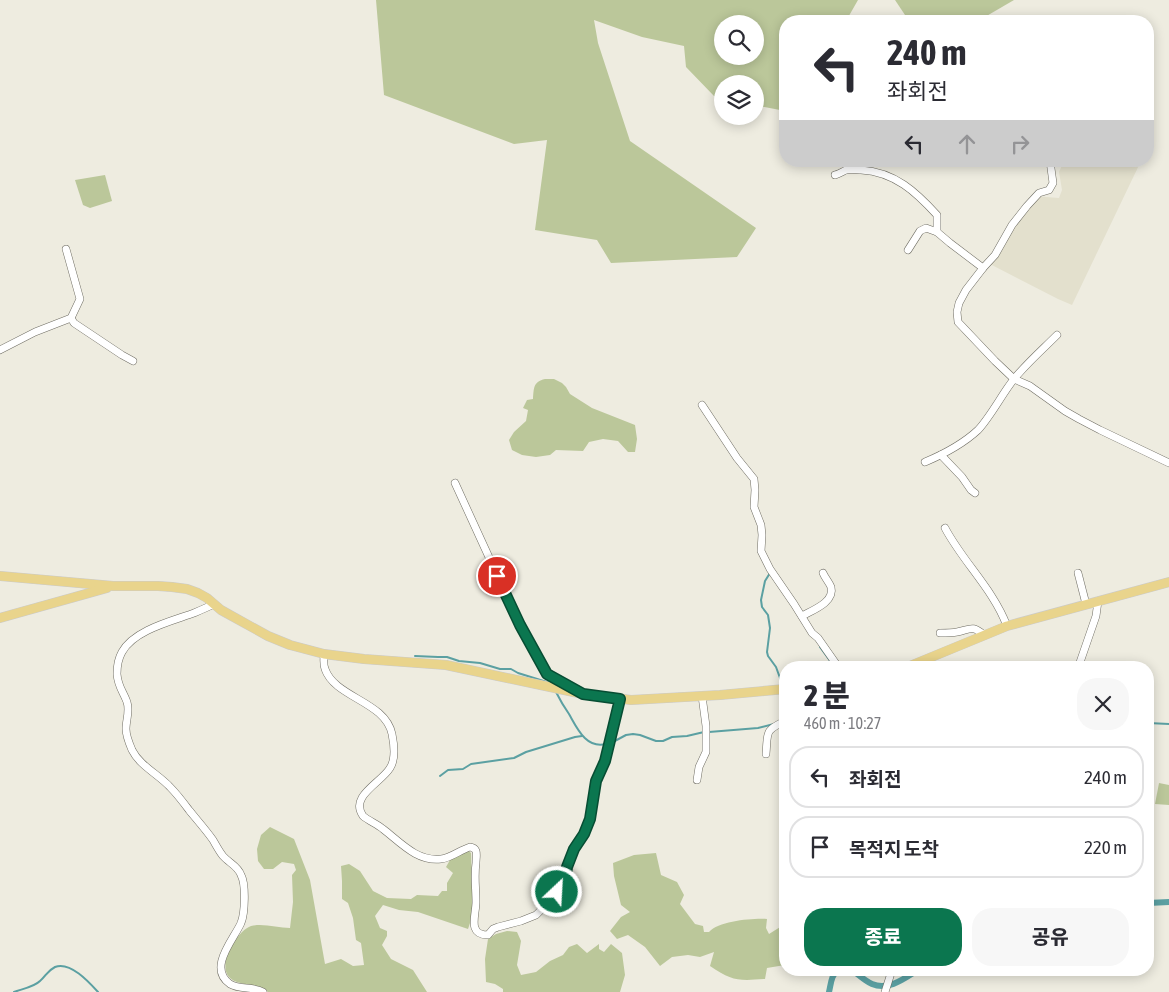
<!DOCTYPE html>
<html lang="ko">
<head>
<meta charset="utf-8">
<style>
	:root { --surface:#fff; --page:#f7f7f7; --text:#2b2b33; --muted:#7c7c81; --line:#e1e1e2; --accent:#0b764f }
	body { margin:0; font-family:"Asap Condensed","Noto Sans KR",sans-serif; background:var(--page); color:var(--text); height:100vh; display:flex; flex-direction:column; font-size:19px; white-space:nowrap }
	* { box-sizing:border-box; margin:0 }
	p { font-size:16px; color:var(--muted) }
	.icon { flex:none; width:28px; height:28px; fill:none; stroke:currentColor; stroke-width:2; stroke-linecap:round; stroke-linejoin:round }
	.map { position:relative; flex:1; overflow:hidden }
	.side { position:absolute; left:779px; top:661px; width:375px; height:315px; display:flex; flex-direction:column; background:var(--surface); border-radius:20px; box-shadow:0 2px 12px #0003 }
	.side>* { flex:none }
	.banner { position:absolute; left:779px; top:15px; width:375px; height:152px; border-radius:20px; box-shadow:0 2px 12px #0003; background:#fff; color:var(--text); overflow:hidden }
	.buttons { position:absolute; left:714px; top:15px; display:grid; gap:10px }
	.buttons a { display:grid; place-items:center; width:50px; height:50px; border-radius:50%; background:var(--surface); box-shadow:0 2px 12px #0003; font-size:25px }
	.pin { position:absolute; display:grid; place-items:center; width:42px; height:42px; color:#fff; margin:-21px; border:2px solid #fff; border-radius:50%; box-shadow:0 1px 5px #0007 }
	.me { position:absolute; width:55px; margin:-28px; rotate:25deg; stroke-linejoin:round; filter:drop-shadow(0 0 4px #0008) }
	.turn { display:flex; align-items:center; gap:18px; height:105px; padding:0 25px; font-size:22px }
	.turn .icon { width:65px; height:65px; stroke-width:2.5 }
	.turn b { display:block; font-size:35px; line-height:42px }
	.lanes { display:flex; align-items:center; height:48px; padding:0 25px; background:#0003; justify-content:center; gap:25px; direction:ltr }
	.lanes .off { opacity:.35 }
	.round { display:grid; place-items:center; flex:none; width:52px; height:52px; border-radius:20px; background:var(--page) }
	.overview { display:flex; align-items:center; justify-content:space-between; height:85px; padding:0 25px }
	h1 { font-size:30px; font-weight:800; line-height:38px }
	.cta { display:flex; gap:10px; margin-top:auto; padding:10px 25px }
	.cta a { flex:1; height:58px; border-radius:20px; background:var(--accent); color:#fff; font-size:20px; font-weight:800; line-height:58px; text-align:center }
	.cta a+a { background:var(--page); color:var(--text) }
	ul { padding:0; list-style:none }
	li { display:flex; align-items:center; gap:15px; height:62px; margin:0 10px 8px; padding:0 15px; border:2px solid var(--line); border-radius:20px }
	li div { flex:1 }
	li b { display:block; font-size:19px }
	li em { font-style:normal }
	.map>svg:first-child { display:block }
	.built { fill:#e3e0cd }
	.green { fill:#bbc79a; fill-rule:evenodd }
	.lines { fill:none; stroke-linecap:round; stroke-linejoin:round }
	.stream { stroke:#5ba0a2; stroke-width:2 }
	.canal { stroke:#5ba0a2; stroke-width:6 }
	.minor-casing { stroke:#6e6c62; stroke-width:8 }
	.major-casing { stroke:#cacaca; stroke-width:10 }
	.minor { stroke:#fff; stroke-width:7 }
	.major { stroke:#e9d48c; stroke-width:9 }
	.route-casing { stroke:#074d33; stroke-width:12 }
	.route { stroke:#0b764f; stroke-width:9 }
</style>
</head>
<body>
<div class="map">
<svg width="1169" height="992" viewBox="0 0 1169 992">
	<rect width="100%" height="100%" fill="#eeece0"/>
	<path class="built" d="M1064 161H1141L1072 305 1058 299 986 262 1011 223 1033 196 1059 198 1062 190 1059 172Z"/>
	<g class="green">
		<path d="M376 0H858L846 21H785V111L755 105V84H722V97L714 96 686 67 684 46 642 37 594 20 598 43 630 141 756 228 737 257 611 263 597 240 535 230 547 140 514 144 384 95ZM722 24H755V56H722Z"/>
		<path d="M895 0H1014L978 21H909Z"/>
		<path d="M105 175 112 201 90 208 83 205 75 180Z"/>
		<path d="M545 379H554L562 383 566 387 570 394 592 408 635 425 637 439 635 452H628L618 441 603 439 589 442 583 451 556 450 550 455 536 457 522 455 512 450 509 440 514 432 526 421 528 410 523 408 527 400 533 399C534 388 533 382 545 379Z"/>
		<path d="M1159 783 1169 785V805L1155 804Z"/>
		<path d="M270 827 294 839 310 880 325 964 341 959 353 966 364 965 361 943 356 940 353 918 348 903 342 899V881L341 866 349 864 360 871 373 891 387 898 411 899 417 895 438 896 442 891H447V883L453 873 446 867 450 860 468 850 471 853 473 904 470 923 468 929 418 912 399 910 383 905 375 916 380 928 387 931V936L382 945 391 959 413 970 427 992H268C258 982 238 987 229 977 217 964 237 931 251 926 263 923 278 928 290 928L293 902 292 875 296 870 294 864 282 862 273 869H264L258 861 257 849 261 835Z"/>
		<path d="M656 853 661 875 677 882 684 895 680 904 695 924 703 926 704 932H709C719 921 753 918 767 919L766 928 769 934 785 924V965L767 968 765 979C738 981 732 981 710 966L714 952 700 957 688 955 672 957 660 966 645 947 628 935 617 939 610 931 621 917 630 912 621 905 614 876 613 863 634 855Z"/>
		<path d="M507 931 517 932 521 941 517 965 521 975 536 972 550 961 563 955 569 947 577 944 587 953 599 944V949L604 952 611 944 622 953 625 975 620 992H503V989L495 984 486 982 485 959 488 939 496 934Z"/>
	</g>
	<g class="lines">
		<g class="stream">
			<path d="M770 573 765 581 761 600 762 607 768 615 770 628 767 652 768 656 776 667 780 678 782 687"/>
			<path d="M820 647 833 665"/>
			<path d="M415 656 438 657H447L459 661 480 663 500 669H511L518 673 550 683"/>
			<path d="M556 692C560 700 564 707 569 714 577 728 586 749 606 744"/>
			<path d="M782 692 785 698"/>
			<path d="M1148 723 1169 724"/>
			<path d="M709 732 758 728 774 724"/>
			<path d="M613 742 626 735 633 734 640 735 656 741H663L672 737 687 736 704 732"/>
			<path d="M440 776 448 770 463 769 471 764 514 758 526 752 575 737 582 736"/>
			<path d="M14 992C22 989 34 987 40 981 46 976 47 971 55 967 70 961 89 982 98 992"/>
		</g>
		<g class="canal">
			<path d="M1148 903 1169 902"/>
			<path d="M852 970C858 974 865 981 872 984 889 991 905 978 918 970"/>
			<path d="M829 992C831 984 831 975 838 970"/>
		</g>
		<defs>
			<g id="minor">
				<path d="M1050 161 1053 183 1049 190 1039 193 1027 206 1012 225 995 255 983 268 966 290 959 303 957 312 958 322 995 361 1014 379 1030 386 1065 411 1079 419 1100 430 1169 463"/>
				<path d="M835 175C839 174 842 172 846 170 850 169 857 170 861 170 895 172 916 192 937 215V232L950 243 983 268"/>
				<path d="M908 250 920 231 926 228 937 232"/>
				<path d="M71 318 74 323 122 355 133 361"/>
				<path d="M0 350 35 332 71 318 80 299 66 249"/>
				<path d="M702 405 737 458 754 479 755 490 754 507 761 525 762 535 761 551 770 569 794 604 812 633 818 638 839 668"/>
				<path d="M941 455 962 477 971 490 975 493"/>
				<path d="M925 462C944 454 963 444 978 430 991 416 1002 394 1014 379 1027 363 1043 349 1057 335"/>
				<path d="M455 483 520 625 547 673 577 691"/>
				<path d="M945 528C963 562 993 589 1007 626"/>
				<path d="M1078 573 1086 604"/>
				<path d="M214 604C208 607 201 610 194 613 172 621 134 630 122 652 118 659 117 666 117 674 118 687 123 691 127 702 130 711 126 720 126 729 126 736 129 743 132 750 140 766 158 774 170 787 177 794 183 802 189 810 197 820 206 830 213 840 216 845 219 851 223 856 229 863 238 866 241 875 246 884 245 913 241 923 234 939 207 968 230 984 240 990 253 986 263 992"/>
				<path d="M802 616C813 610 835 602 831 587 829 582 825 578 823 573"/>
				<path d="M940 633C945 633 952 633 957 632 971 629 972 625 984 635"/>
				<path d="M324 654C324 659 323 664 325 669 335 698 385 701 392 734 394 744 396 759 390 768 381 783 349 796 363 816 369 821 377 824 383 829 400 842 417 862 441 859 451 858 460 850 470 847 473 848 474 847 476 851 477 854 476 859 476 863 474 876 476 889 476 902 476 915 467 935 488 935L493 929 498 927 521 921 536 915 541 910 549 897 552 894 561 890 565 885 567 867 574 849 584 834 590 819 596 781 605 761 620 699"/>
				<path d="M1078 668 1096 616 1098 601"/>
				<path d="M766 754C768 732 764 731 785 721"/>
				<path d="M697 780 699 767 706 752V726L702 696"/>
				<path d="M885 992 892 970"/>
			</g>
			<g id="major">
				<path d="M0 576 113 586H158L172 587 187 589 198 593 207 598 221 610 268 636 290 645 309 650 324 654 364 659 446 665 583 694 631 700 720 695 785 689"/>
				<path d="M0 618 107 588"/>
				<path d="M905 668 1007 626 1169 582"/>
			</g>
		</defs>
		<use href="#minor" class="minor-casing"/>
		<use href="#major" class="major-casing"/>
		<use href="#minor" class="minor"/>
		<use href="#major" class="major"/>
	</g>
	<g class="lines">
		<defs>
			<path id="route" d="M497 576 520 625 547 674 583 694 620 699 605 761 596 781 590 819 584 834 574 849 567 867 565 885 561 890 557 892"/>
		</defs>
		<use href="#route" class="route-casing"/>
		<use href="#route" class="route"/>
	</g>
</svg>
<div class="buttons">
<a><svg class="icon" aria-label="search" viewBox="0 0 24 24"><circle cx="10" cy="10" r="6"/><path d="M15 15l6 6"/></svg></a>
<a><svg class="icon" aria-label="layers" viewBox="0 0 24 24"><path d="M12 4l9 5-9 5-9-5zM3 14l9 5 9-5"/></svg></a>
</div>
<div class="pin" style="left:497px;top:576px;background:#d93025"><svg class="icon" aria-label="arrive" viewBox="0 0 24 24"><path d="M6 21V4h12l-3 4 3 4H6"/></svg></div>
<svg class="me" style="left:557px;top:892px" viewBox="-20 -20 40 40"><circle r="17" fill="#0b764f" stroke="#fff" stroke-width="3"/><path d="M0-11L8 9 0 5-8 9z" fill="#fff"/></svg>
<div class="banner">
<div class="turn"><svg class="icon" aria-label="left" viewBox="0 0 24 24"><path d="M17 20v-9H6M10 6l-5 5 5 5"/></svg><div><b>240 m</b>좌회전</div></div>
<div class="lanes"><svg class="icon" aria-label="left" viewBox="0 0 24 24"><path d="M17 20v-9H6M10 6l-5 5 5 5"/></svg><svg class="icon off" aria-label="ahead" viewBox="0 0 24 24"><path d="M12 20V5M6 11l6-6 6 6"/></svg><svg class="icon off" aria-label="right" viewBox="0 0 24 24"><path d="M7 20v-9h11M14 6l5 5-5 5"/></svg></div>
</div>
<section class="side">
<div class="overview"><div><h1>2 분</h1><p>460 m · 10:27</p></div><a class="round"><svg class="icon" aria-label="close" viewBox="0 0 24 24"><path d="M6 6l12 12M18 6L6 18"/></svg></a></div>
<ul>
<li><svg class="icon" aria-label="left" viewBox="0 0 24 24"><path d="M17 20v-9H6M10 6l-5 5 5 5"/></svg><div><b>좌회전</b></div><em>240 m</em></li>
<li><svg class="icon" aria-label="arrive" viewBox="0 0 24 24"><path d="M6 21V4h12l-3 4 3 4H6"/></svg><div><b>목적지 도착</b></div><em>220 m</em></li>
</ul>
<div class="cta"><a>종료</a><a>공유</a></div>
</section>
</div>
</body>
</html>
